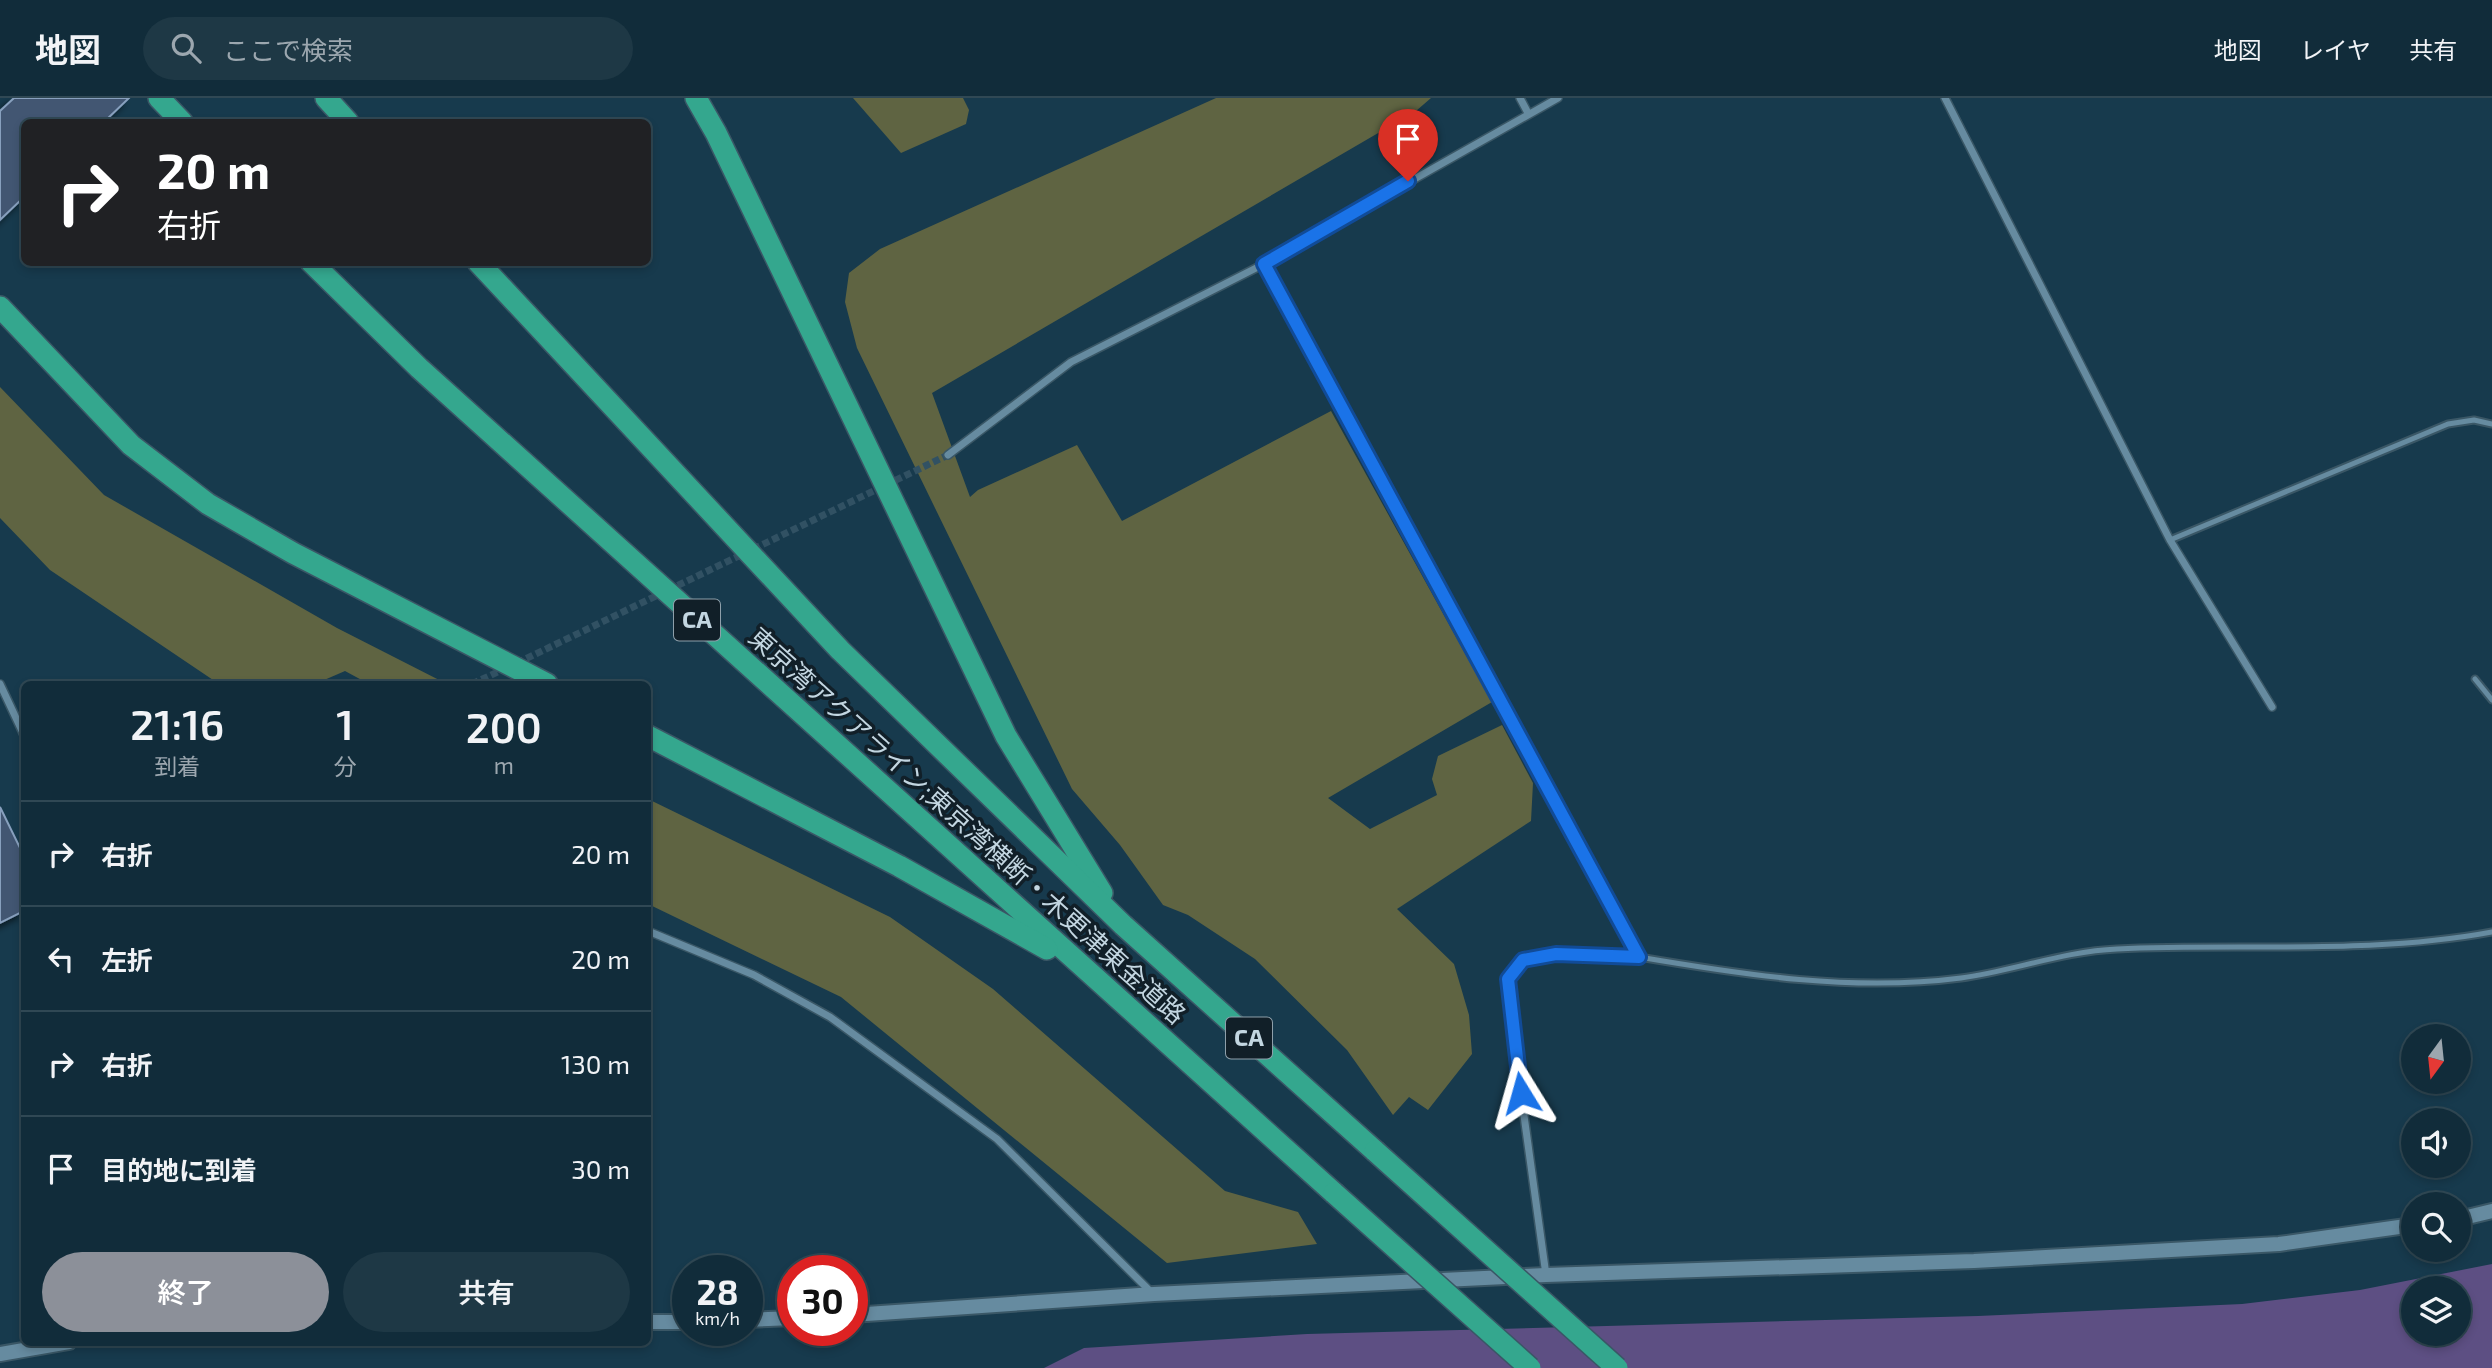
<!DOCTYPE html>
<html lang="ja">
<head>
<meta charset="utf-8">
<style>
	:root { --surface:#112c3a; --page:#1e3845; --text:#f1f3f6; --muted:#9ca7af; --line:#304854; --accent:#8c9099 }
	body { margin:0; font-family:"Exo 2","Noto Sans JP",sans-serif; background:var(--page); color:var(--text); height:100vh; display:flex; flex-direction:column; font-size:26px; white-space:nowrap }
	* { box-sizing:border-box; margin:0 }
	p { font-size:23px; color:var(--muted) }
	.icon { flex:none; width:38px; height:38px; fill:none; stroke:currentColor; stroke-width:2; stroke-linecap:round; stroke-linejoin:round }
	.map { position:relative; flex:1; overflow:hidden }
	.panel { position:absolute; left:21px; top:583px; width:630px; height:665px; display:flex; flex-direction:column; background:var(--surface); border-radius:10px; box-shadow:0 4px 10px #0003,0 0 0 2px var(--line) }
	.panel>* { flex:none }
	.hud { position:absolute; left:21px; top:21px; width:630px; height:147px; border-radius:10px; box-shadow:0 4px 10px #0003,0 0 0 2px var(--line); background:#202124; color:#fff; overflow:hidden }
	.needle { width:46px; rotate:195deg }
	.tools { position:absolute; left:2401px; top:926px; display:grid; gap:14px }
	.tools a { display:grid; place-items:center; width:70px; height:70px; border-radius:50%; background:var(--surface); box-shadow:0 4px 10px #0003,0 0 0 2px var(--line); font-size:35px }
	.speed { position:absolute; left:672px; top:1157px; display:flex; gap:14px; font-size:35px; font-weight:700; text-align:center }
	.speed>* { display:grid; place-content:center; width:91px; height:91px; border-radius:50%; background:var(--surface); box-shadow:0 4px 10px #0003,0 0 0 2px var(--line); line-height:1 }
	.speed small { font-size:18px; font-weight:400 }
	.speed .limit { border:10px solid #d22; background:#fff; color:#111 }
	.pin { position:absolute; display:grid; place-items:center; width:60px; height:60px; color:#fff; margin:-72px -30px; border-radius:50% 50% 50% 0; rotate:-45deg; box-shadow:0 0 7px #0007 }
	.pin .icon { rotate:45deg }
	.me { position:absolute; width:77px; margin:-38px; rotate:352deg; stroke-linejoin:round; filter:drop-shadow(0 0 5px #0008) }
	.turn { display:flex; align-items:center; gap:24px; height:147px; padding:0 21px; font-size:32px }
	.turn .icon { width:91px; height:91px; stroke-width:2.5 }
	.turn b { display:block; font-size:49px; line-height:60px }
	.eta { display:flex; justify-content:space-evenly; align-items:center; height:119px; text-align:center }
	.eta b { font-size:42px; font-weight:600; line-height:49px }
	.cta { display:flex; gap:14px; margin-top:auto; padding:14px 21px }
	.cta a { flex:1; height:80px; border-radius:42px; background:var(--accent); color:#fff; font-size:28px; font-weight:600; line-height:80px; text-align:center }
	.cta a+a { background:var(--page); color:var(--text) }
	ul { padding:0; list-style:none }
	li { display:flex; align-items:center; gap:21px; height:105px; padding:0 21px; border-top:2px solid var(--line) }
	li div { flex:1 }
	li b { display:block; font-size:26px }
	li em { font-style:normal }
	header { display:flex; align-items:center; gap:42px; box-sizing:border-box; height:98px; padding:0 35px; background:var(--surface); border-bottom:2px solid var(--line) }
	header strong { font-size:33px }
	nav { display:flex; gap:38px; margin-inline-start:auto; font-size:24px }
	.search { width:490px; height:63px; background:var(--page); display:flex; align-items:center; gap:18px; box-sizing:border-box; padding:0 24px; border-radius:38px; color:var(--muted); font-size:26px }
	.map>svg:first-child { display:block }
	.green { fill:#5f6442 }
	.water { fill:#5d4f83; fill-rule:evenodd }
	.building { fill:#425772; stroke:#88a0be; stroke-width:2; filter:url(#shadow) }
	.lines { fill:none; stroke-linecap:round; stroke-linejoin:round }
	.street-tunnel { stroke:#315163; stroke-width:7; stroke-dasharray:7 3.5; stroke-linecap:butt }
	.lane-casing { stroke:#3a5766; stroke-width:9 }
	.street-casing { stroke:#3a5766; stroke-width:10 }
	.secondary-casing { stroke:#3a5766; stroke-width:18 }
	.highway-casing { stroke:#3a5766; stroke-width:24 }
	.lane { stroke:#668ba0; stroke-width:5 }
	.street { stroke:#668ba0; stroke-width:7 }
	.secondary { stroke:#668ba0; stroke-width:14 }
	.highway { stroke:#34a78e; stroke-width:21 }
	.highway-bridge-casing { stroke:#3a5766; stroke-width:24; stroke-linecap:butt }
	.highway-bridge { stroke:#34a78e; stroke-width:21 }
	.route-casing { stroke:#114b97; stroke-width:18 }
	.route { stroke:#1a73e8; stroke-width:12 }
	.labels { text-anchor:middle; stroke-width:7; stroke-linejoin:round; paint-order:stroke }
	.shield { fill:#111f28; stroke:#8e9faa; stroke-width:2 }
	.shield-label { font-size:24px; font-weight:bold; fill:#c3d6e1 }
	.street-label { font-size:26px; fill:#c3d6e1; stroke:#111f28 }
</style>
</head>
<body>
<header>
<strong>地図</strong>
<div class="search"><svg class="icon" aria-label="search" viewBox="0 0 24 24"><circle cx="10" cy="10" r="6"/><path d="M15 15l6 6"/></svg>ここで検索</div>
<nav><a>地図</a><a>レイヤ</a><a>共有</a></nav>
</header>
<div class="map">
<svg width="2492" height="1270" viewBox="0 0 2492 1270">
	<defs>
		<filter id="shadow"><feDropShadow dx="-6" dy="6" stdDeviation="3.5" flood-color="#0009"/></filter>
	</defs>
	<rect width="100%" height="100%" fill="#173a4d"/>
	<g class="green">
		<path d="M853 0H963L969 12 966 26 901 55Z"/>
		<path d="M1216 0H1431L1416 13 932 295 970 399 978 392 1077 347 1122 423 1331 313 1492 604 1328 700 1370 731 1437 697 1432 681 1438 658 1502 627 1533 685 1531 723 1397 811 1454 866 1469 917 1472 956 1428 1012 1409 999 1393 1017 1347 952 1255 861 1188 817 1163 807 1120 747 1072 691 857 250 845 204 849 175 880 151Z"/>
		<path d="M0 289 104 397 337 530 447 586H369L345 573 315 586H219L50 472 0 420Z"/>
		<path d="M648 701 890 819 993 891 1225 1093 1298 1114 1317 1146 1167 1165 841 899 648 806Z"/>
	</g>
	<path class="water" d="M2492 1166V1270H1044L1084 1250 1307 1236 1978 1218 2242 1206 2360 1192ZM2413 1190H2459V1236H2413Z"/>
	<g class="building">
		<path d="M14 0H129L104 24H24V99L0 122V13Z"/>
		<path d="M0 709 24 758V813L0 825Z"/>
	</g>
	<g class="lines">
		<g class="street-tunnel">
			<path d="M517 565 948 357"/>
			<path d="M472 586 506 570"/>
		</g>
		<defs>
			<g id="lane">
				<path d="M2170 442 2448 326 2474 322 2492 326"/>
				<path d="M2475 581 2492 602"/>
				<path d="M1639 859C1745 877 1853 894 1961 880 2012 873 2065 853 2117 851 2241 845 2370 857 2492 834"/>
			</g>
			<g id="street">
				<path d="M1520 0 1528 15"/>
				<path d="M1945 0 2170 442 2272 609"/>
				<path d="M1264 166 1639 859"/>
				<path d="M948 357 1071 264 1264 166 1558 0"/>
				<path d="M0 586 24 637"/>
				<path d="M648 833 754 877 830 919 997 1041 1153 1196"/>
				<path d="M1546 1177 1510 916C1509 893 1505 869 1531 858L1639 859"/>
			</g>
			<g id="secondary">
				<path d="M2459 1121 2492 1113"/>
				<path d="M852 1217 1154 1196 1546 1177 1974 1163 2279 1146 2413 1127"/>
				<path d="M747 1222 793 1220"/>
				<path d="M648 1224H688"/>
				<path d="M0 1256 69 1244"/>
			</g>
			<g id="highway">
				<path d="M159 0 182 24"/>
				<path d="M326 0 348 24"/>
				<path d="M696 0 716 35 1006 638 1102 795"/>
				<path d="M311 164 419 270 1334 1095"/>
				<path d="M478 164 840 552 1123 827 1375 1053"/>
				<path d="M0 209 131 347 208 406 293 455 547 586"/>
				<path d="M648 638 899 768 1047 851"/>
			</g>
		</defs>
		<use href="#lane" class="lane-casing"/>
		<use href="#street" class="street-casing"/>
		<use href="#secondary" class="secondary-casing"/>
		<use href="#highway" class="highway-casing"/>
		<use href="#lane" class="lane"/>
		<use href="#street" class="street"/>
		<use href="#secondary" class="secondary"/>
		<use href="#highway" class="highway"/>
		<defs>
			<g id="highway-bridge">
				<path d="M1375 1053 1617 1270"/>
				<path d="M1334 1095 1530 1270"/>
			</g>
		</defs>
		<use href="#highway-bridge" class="highway-bridge-casing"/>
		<use href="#highway-bridge" class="highway-bridge"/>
	</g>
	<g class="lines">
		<defs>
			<path id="route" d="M1408 83 1264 166 1639 859 1556 856 1523 862 1508 881 1521 995"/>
		</defs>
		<use href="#route" class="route-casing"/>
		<use href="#route" class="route"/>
	</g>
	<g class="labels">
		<g class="shield">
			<rect x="674" y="501.5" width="46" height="41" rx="5"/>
			<rect x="1226" y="919.5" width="46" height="41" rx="5"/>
		</g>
		<g class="shield-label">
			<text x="697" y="530">CA</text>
			<text x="1249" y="948">CA</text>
		</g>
		<g class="street-label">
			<text transform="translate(967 728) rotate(42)" y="9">東京湾アクアライン;東京湾横断・木更津東金道路</text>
		</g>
	</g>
</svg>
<div class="tools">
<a><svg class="needle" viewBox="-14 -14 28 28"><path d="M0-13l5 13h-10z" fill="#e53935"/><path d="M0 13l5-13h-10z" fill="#9ca7af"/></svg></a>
<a><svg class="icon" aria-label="sound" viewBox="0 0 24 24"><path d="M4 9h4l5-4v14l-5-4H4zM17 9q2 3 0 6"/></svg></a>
<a><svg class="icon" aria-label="search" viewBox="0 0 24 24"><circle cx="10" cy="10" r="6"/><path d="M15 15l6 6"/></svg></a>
<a><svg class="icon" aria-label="layers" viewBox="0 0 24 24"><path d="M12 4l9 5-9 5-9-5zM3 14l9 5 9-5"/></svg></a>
</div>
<div class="speed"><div>28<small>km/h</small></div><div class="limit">30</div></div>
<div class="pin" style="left:1408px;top:83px;background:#d93025"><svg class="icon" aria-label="arrive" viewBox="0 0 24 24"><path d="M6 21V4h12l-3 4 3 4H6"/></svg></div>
<svg class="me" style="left:1521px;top:995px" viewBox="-20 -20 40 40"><path d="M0-17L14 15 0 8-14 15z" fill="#1a73e8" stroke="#fff" stroke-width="4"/></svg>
<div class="hud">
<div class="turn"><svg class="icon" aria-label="right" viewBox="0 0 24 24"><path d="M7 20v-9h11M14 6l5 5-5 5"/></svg><div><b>20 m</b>右折</div></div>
</div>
<section class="panel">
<div class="eta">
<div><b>21:16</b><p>到着</p></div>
<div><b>1</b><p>分</p></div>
<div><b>200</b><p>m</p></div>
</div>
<ul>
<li><svg class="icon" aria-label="right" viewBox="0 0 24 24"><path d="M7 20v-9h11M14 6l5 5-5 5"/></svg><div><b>右折</b></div><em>20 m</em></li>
<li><svg class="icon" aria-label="left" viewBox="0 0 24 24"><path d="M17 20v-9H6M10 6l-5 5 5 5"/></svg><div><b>左折</b></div><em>20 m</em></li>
<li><svg class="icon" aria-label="right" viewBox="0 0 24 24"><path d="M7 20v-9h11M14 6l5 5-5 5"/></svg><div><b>右折</b></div><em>130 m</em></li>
<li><svg class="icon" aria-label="arrive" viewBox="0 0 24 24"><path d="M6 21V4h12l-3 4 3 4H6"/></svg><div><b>目的地に到着</b></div><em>30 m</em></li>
</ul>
<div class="cta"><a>終了</a><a>共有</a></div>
</section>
</div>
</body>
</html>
